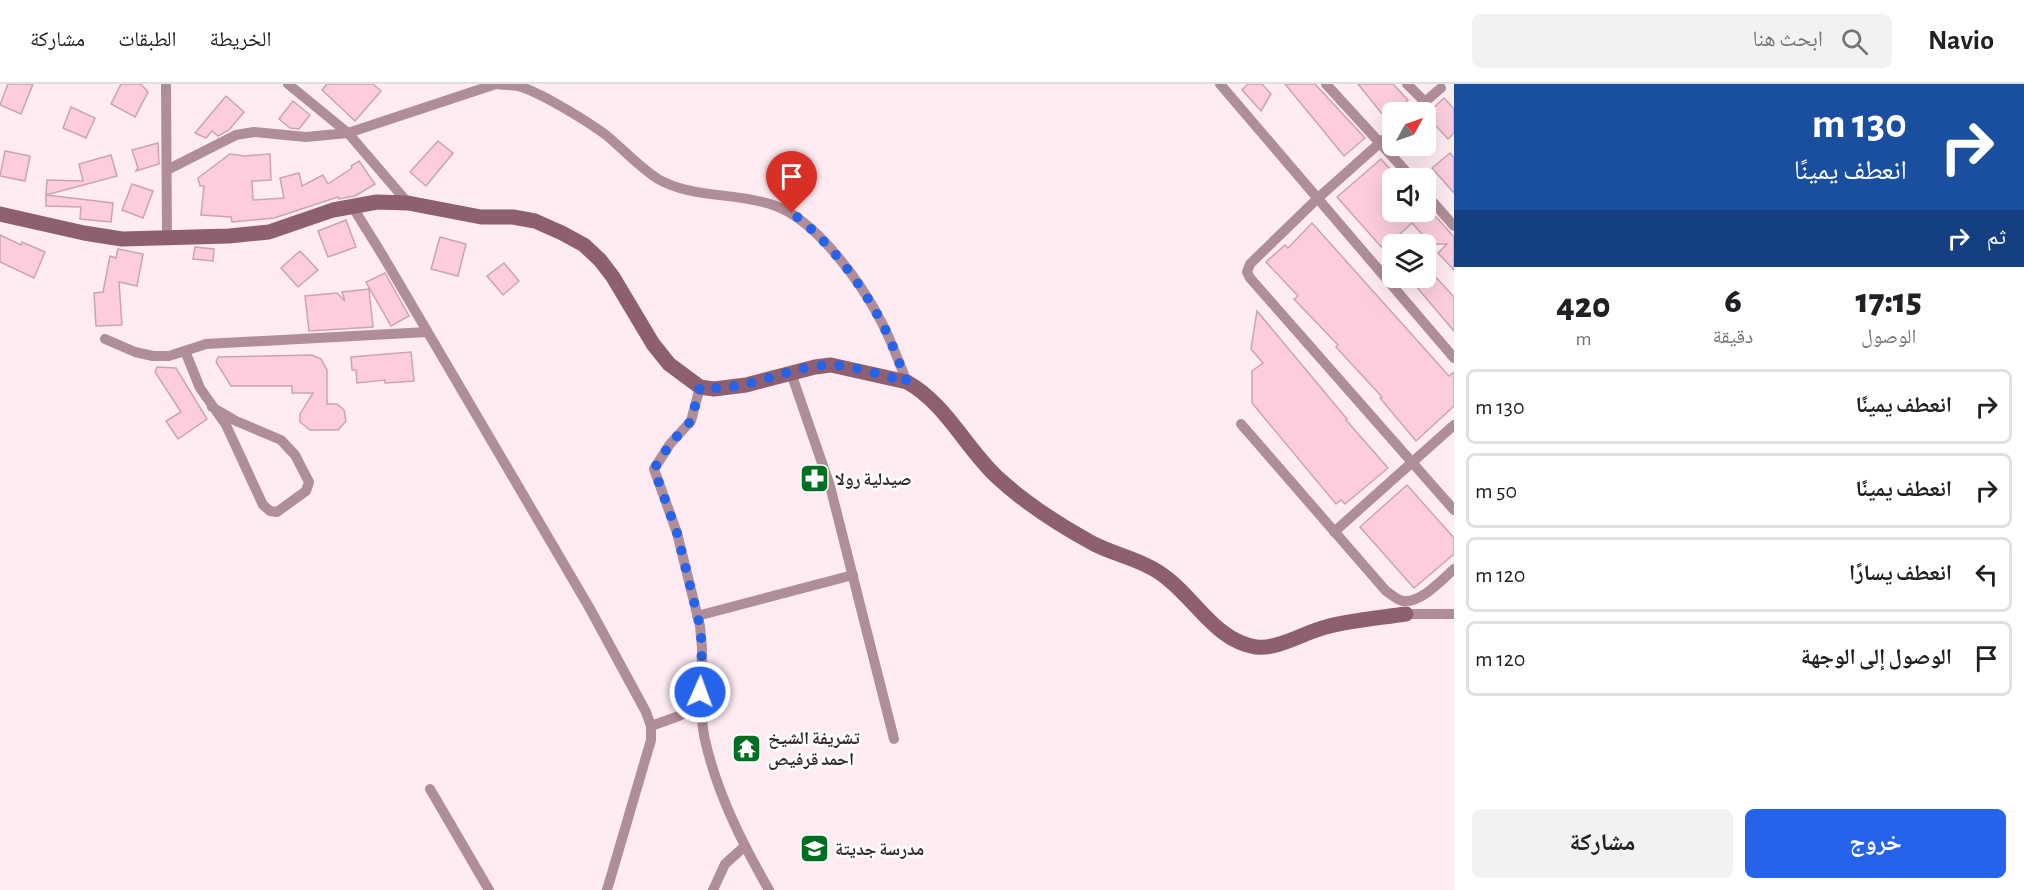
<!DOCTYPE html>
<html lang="ar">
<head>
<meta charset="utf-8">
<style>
	:root { --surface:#fff; --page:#f2f2f2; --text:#202124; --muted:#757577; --line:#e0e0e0; --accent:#2563eb }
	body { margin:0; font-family:"Alegreya Sans","Noto Naskh Arabic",sans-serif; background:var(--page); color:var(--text); direction:rtl; height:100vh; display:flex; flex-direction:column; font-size:22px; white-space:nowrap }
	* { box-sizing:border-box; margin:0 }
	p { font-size:20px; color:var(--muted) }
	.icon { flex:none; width:33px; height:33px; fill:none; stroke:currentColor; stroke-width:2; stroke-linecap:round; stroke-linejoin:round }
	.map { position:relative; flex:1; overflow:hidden; direction:ltr }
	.drawer { display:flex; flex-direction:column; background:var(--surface); width:570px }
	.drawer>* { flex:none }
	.top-card { background:#1a4fa0; color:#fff; overflow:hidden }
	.needle { width:39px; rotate:50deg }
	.tools { position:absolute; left:1382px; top:18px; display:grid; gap:12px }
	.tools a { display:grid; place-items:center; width:54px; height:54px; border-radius:9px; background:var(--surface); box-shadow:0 6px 24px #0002; font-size:30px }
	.pin { position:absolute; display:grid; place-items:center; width:51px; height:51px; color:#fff; margin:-62px -26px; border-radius:50% 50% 50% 0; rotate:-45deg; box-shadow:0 0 6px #0007 }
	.pin .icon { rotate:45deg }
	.me { position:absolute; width:66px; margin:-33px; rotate:2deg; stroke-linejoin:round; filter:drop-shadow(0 0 4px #0008) }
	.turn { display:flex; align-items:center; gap:21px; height:126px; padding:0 18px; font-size:27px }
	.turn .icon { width:78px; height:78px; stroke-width:2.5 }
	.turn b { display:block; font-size:42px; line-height:51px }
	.then { display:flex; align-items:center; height:57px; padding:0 18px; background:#0003; gap:12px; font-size:22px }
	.eta { display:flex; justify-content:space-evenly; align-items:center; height:102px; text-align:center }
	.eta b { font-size:36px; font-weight:800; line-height:42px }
	.action { display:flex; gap:12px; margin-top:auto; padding:12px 18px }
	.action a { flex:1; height:69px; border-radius:9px; background:var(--accent); color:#fff; font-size:24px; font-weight:800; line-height:69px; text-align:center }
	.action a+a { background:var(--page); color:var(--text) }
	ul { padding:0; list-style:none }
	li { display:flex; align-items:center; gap:18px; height:75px; margin:0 12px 9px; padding:0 6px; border:3px solid var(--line); border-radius:9px }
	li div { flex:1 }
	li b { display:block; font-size:22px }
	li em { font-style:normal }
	header { display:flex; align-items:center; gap:36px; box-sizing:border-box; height:84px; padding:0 30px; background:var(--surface); border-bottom:2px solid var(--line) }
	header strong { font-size:28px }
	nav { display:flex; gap:33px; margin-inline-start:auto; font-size:21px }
	.search { width:420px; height:54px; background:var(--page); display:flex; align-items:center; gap:15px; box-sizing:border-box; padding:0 21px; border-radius:9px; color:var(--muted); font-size:22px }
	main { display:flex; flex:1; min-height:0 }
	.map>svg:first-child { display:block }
	.building { fill:#fdcddd; stroke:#cba4b1; stroke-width:1.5 }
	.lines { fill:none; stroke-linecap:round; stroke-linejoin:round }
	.street { stroke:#b08e99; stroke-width:10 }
	.secondary { stroke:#8e5f70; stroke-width:15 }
	.route { stroke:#2563eb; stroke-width:10; stroke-dasharray:0 18 }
	.labels { text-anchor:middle; stroke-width:5; stroke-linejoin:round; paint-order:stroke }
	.poi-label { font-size:18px; font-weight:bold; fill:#36272c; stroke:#fff; text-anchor:start }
</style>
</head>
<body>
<header>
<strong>Navio</strong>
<div class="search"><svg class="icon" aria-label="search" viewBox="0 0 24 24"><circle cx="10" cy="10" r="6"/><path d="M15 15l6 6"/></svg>ابحث هنا</div>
<nav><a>الخريطة</a><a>الطبقات</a><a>مشاركة</a></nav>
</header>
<main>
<section class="drawer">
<div class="top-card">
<div class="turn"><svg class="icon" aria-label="right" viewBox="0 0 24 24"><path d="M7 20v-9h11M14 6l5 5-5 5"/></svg><div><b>130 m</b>انعطف يمينًا</div></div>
<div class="then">ثم<svg class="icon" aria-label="right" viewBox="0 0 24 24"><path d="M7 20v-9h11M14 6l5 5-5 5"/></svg></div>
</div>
<div class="eta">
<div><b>17:15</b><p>الوصول</p></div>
<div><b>6</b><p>دقيقة</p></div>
<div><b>420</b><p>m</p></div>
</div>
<ul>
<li><svg class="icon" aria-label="right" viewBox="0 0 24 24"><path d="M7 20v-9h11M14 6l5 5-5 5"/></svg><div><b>انعطف يمينًا</b></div><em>130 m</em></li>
<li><svg class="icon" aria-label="right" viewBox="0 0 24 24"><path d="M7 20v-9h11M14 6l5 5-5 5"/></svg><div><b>انعطف يمينًا</b></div><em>50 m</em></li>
<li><svg class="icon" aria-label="left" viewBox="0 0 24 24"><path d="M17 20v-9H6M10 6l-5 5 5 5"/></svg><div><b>انعطف يسارًا</b></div><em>120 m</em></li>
<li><svg class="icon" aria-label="arrive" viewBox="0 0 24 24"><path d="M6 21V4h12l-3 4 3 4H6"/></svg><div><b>الوصول إلى الوجهة</b></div><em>120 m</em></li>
</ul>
<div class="action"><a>خروج</a><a>مشاركة</a></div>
</section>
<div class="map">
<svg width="1454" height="806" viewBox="0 0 1454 806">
	<rect width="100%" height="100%" fill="#feecf2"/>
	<g class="building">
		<path d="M8 0H33L21 30 0 21Z"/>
		<path d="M121 0H141L148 8 135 33 111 20Z"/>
		<path d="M327 0H373L381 7 355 37 322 6Z"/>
		<path d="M1248 0H1262L1271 10 1261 27 1242 6Z"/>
		<path d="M1285 0H1315L1365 54 1344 72Z"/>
		<path d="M1358 0H1393L1408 16 1395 28H1392L1387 36Z"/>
		<path d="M226 12 244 28 229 46 218 52 212 47 206 54 195 49Z"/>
		<path d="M1444 14 1454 25V49L1448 55 1426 31Z"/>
		<path d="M293 17 310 31 299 45 290 44 279 35Z"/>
		<path d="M71 23 95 34 86 54 63 44Z"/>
		<path d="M438 57 453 69 426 102 410 88Z"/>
		<path d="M158 59 159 80 136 87 138 84 132 66Z"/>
		<path d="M5 67 30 72 25 97 0 92Z"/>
		<path d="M1450 69 1454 74V109L1432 84Z"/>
		<path d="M230 70 245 72 270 70 271 96 252 97 253 116 284 114 280 94 299 89 302 102 323 91 328 100 352 84 351 82 359 77 375 100 355 112 339 115 338 113 274 134 232 138 231 133 201 131 204 102H200L198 94Z"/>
		<path d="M111 71 117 92 46 111 47 96 83 97 79 80Z"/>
		<path d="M1381 75 1397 93 1392 94V128H1427L1429 125 1454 153V186L1438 169 1447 160H1431L1412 139 1399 151 1407 160H1392V175L1337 113Z"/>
		<path d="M132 100 153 107 143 134 122 126Z"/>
		<path d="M46 111 113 119 111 138 80 135 81 123 46 122Z"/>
		<path d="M346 136 356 163 328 173 318 147Z"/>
		<path d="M1312 139 1449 292 1454 288V322L1416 357 1380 314 1382 313 1336 263 1338 261 1294 215 1298 212 1266 178 1285 161 1288 164Z"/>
		<path d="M0 151 21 161 22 158 45 168 34 194 0 178Z"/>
		<path d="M440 153 466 160 458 192 431 185Z"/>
		<path d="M195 163 214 165 213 177 193 175Z"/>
		<path d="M118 165 143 170 137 202 119 198 122 241 96 242 94 209 103 208 110 172 116 174Z"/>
		<path d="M300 167 318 186 298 203 281 184Z"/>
		<path d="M504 179 519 197 503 211 487 192Z"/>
		<path d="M1425 181 1454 213V247L1409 194H1425Z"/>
		<path d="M385 189 409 232 391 242 366 198Z"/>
		<path d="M369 205 373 243 309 247 305 212 337 209 345 217 342 208Z"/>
		<path d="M1257 227 1347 335 1346 336 1388 384 1345 420 1341 416 1336 420 1252 319V287L1263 279 1251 265Z"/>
		<path d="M411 268 414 297 385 299V296L357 299 356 286H352L351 273Z"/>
		<path d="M312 271 321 275 327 286V320H337L344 326 346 337 338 346H310L300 338V330L313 309H292V302H231L216 278 218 273Z"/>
		<path d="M157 283 176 284 207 335 178 355 166 337 181 328 155 288Z"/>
		<path d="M1407 401 1454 454V470L1414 504 1360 443Z"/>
	</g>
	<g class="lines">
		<g class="street">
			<path d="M166 0 167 154"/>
			<path d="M288 0 348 49 408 119"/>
			<path d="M1220 0 1454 274"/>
			<path d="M1326 0 1412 94"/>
			<path d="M1407 0 1425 18"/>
			<path d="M1413 28 1441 4"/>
			<path d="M1392 48 1318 114 1250 180 1247 188 1250 194 1454 426"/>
			<path d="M167 86 236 51 254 48 306 53 348 49 496 0C503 1 511 1 518 2 540 8 587 37 606 51 623 65 639 83 658 95 693 115 736 108 773 121 816 135 862 200 882 239 892 258 899 279 907 298"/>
			<path d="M1425 109 1454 142"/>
			<path d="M352 122 383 172 589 523 646 628 651 642V656L607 806"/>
			<path d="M105 255 135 268 153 272H169L206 260 427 248"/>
			<path d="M185 267 200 304 226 341 263 421 270 427 277 428 306 407 309 398 295 371 281 356 236 337 212 323"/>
			<path d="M791 289 830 402 894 655"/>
			<path d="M700 303 691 337 670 360 654 385 677 449 700 542 702 564 701 619"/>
			<path d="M1241 340 1386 507C1391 510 1397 516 1403 517 1421 519 1442 496 1454 485"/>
			<path d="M1334 448 1454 341"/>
			<path d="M1406 530H1454"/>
			<path d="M697 532 853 491"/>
			<path d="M651 642 679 632 701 619C702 631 702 644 705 656 717 709 742 759 769 806"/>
			<path d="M430 705 489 806"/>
			<path d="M713 806 725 780 745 762"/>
		</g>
		<path class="secondary" d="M0 130 84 149 122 155 229 152 269 148 333 126 377 118 408 119 481 133H513L535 137 562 149 584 161 600 176 613 193 653 260 669 280 700 303 714 305 746 301 815 283 831 281 907 298C945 319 966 364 997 393 1025 419 1061 442 1094 460 1118 472 1147 477 1168 495 1197 518 1217 557 1256 563 1277 566 1305 548 1326 543 1352 536 1379 534 1406 530"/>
	</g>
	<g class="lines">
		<path class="route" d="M700 608 702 564 700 542 677 449 654 385 670 360 691 337 700 303C747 309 785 283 829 281 845 280 890 293 907 298 899 279 892 258 882 239 860 198 829 157 792 129"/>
	</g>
	<defs>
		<symbol id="pharmacy-square" viewBox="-11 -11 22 22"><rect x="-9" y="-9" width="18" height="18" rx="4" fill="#006f21" stroke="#fff"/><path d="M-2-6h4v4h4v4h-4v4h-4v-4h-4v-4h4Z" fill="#fff"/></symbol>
		<symbol id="temple-square" viewBox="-11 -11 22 22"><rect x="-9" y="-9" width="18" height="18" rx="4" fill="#006f21" stroke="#fff"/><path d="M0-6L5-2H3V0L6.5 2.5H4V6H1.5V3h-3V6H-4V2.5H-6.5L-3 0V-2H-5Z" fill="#fff"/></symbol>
		<symbol id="school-square" viewBox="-11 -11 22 22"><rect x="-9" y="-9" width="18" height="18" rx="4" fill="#006f21" stroke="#fff"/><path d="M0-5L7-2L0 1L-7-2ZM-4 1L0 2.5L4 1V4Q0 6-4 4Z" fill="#fff"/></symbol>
	</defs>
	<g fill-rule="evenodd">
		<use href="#pharmacy-square" x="798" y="378" width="33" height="33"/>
		<use href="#temple-square" x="730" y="648" width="33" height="33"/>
		<use href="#school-square" x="798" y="748" width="33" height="33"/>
	</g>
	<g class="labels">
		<g class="poi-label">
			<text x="835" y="401">صيدلية رولا</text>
			<text x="768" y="660">تشريفة الشيخ<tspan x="768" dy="21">احمد قرفيص</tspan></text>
			<text x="835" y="771">مدرسة جديتة</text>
		</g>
	</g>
</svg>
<div class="tools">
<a><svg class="needle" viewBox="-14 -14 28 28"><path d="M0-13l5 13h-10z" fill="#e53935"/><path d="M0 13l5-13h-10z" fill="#757577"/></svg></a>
<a><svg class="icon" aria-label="sound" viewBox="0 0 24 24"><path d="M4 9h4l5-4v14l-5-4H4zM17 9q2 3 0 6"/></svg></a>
<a><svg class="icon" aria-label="layers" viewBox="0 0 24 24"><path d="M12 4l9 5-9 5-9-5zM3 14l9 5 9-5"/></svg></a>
</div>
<div class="pin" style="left:792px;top:129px;background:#d93025"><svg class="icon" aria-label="arrive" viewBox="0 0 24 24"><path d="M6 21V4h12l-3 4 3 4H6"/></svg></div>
<svg class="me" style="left:700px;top:608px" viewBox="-20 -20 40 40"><circle r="17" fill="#2563eb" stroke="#fff" stroke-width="3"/><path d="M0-11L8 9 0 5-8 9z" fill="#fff"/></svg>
</div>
</main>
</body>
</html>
